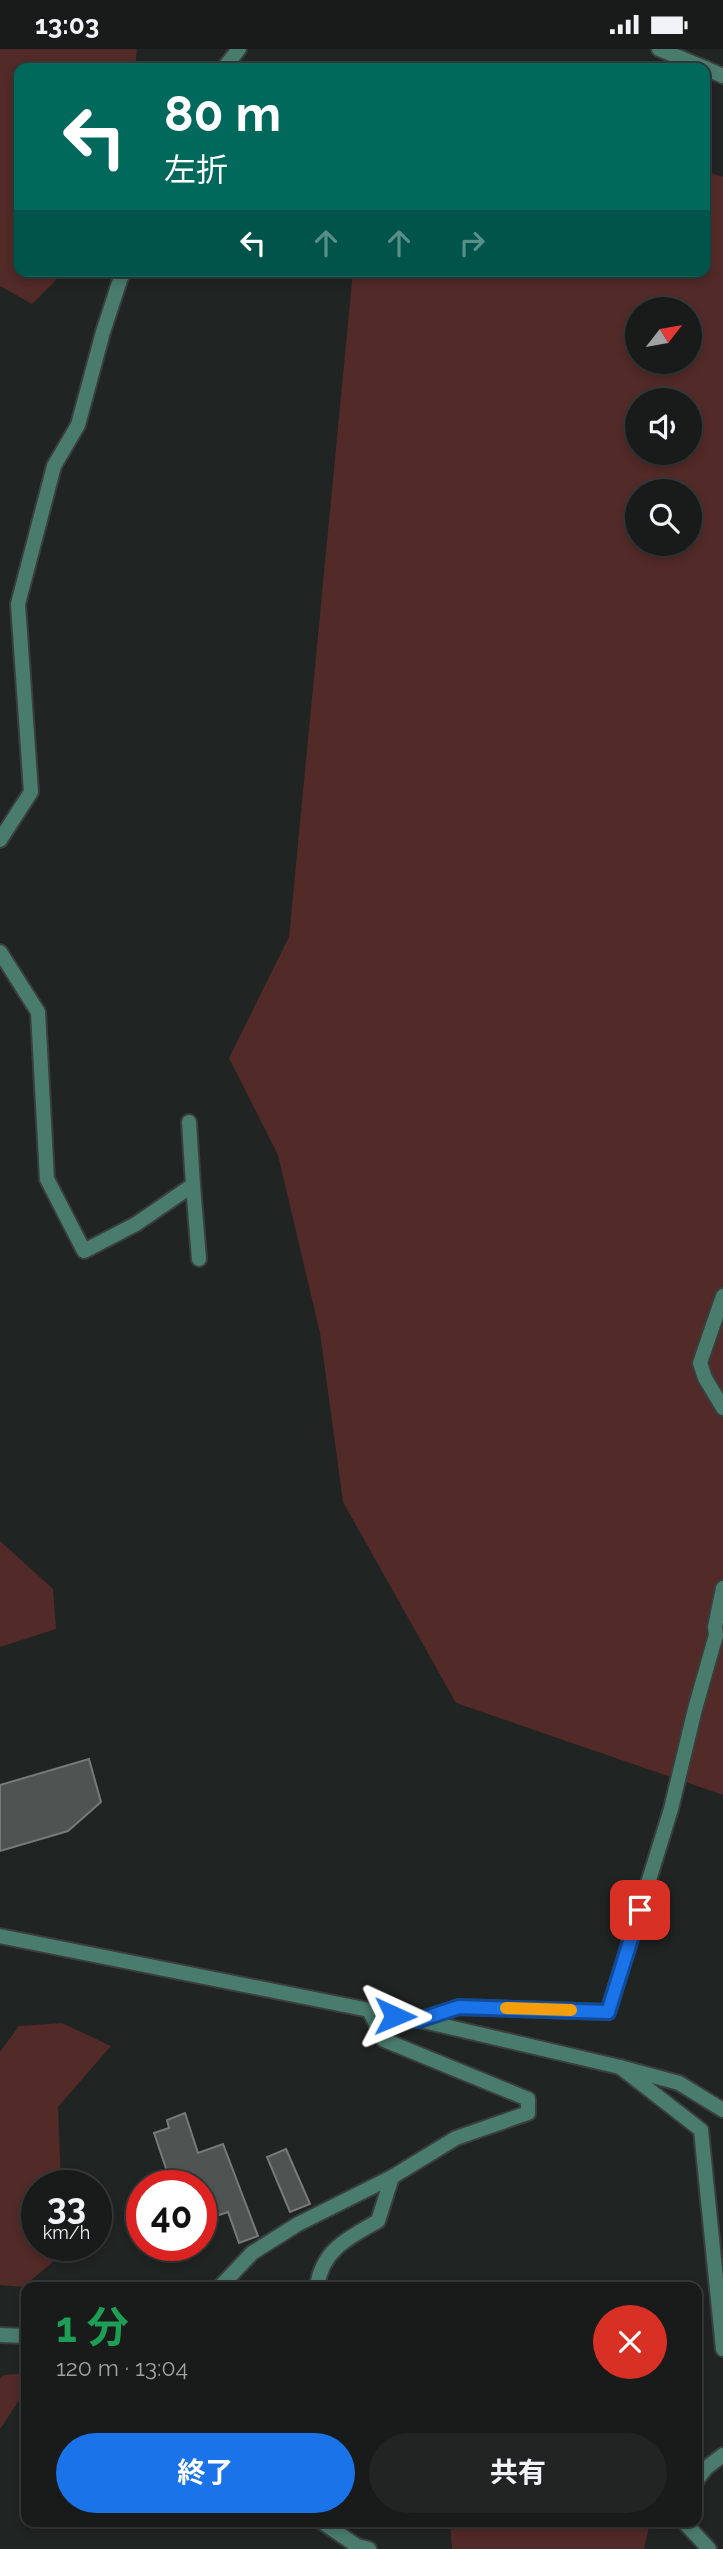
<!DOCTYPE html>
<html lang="ja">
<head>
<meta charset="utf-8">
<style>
	:root { --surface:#181b1a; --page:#212423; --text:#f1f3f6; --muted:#9fa1a2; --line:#363939; --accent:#1a73e8 }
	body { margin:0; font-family:Raleway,"Noto Sans JP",sans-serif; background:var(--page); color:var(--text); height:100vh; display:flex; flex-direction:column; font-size:26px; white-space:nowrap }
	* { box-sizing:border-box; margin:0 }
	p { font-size:23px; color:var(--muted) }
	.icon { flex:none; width:38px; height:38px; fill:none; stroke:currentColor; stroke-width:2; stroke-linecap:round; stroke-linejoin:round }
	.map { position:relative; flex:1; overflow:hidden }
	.sheet { position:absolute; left:21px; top:2233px; width:681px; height:245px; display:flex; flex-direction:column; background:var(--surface); border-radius:14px; box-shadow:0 4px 10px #0003,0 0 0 2px var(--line) }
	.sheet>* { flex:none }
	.top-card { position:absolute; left:14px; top:14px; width:696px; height:214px; border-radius:14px; box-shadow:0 4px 10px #0003,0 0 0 2px var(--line); background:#00695c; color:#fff; overflow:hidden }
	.needle { width:46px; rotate:59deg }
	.fabs { position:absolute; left:625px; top:248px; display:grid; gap:14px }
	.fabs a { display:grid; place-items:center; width:77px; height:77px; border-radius:50%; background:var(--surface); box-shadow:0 4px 10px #0003,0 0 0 2px var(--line); font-size:35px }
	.speed { position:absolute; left:21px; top:2121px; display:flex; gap:14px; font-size:35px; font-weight:700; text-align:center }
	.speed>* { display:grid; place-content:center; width:91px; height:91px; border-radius:50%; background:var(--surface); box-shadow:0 4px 10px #0003,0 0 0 2px var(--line); line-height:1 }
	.speed small { font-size:18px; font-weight:400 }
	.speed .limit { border:10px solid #d22; background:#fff; color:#111 }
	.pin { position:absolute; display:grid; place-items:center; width:60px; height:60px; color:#fff; margin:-30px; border-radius:14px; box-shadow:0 4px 10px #0006 }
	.me { position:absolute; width:77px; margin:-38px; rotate:91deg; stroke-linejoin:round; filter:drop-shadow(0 0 5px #0008) }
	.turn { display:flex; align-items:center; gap:24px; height:147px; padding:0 35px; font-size:32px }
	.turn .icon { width:91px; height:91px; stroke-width:2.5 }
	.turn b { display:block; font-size:49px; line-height:60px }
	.lanes { display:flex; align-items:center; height:66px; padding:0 35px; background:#0003; justify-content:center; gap:35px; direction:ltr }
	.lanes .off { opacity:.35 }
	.round { display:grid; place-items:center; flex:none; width:74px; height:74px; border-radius:37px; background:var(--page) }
	.overview { display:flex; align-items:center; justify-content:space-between; height:119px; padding:0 35px }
	h1 { font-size:42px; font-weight:700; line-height:52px; color:#1e9e55 }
	.primary-button { display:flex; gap:14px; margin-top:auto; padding:14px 35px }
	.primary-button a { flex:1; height:80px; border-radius:42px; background:var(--accent); color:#fff; font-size:28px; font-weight:700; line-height:80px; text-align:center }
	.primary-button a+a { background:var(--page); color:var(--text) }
	.status { display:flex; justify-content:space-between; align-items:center; height:49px; padding:0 35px; background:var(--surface); direction:ltr }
	.status svg { height:19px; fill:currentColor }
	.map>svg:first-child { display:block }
	.green { fill:#522a27; fill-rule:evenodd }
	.building { fill:#4f5352; stroke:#767b7a; stroke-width:2 }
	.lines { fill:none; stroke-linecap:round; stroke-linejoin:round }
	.minor-casing { stroke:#3a3e3c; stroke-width:18 }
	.tertiary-casing { stroke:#3a3e3c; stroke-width:18 }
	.minor { stroke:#4a7c6e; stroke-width:14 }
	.tertiary { stroke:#4a7c6e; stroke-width:14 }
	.route-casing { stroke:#114b97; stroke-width:18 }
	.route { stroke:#1a73e8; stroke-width:12 }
	.slow { stroke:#f59e0b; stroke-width:12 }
</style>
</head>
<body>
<div class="status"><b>13:03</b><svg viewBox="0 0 49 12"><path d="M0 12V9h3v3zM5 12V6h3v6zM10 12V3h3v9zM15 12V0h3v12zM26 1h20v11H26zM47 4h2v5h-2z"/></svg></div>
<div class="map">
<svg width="723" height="2500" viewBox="0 0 723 2500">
	<rect width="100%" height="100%" fill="#202422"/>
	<g class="green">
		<path d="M0 0H137L135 19H19V222H65L32 255 0 237Z"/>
		<path d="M705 122 723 128V1746L456 1654 343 1453 320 1284 278 1106 229 1009 289 888 353 222H705ZM637 261H690V313H637ZM637 352H690V404H637ZM637 443H690V495H637Z"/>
		<path d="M0 1492 53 1540 56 1580 0 1598Z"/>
		<path d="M62 1974 111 1997 58 2058 61 2137H37V2196H61L60 2207 23 2238 0 2236V2003L19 1977Z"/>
		<path d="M26 2324V2349L22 2347 0 2380V2330L4 2326Z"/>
		<path d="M450 2473H650L644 2500H452Z"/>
	</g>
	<g class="building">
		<path d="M89 1710 101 1753 68 1782 0 1802V1736Z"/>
		<path d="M185 2064 198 2104 223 2095 258 2187 239 2194 228 2163 201 2172V2137H172L154 2084 169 2079 167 2071Z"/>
		<path d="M286 2100 310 2155 290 2163 267 2108Z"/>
	</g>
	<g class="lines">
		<defs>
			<g id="minor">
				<path d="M659 0 705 19"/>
				<path d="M224 19 239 0"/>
				<path d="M705 19 723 27"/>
				<path d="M0 791 31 743 18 555 54 417 78 376 103 283 121 228 126 222"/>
				<path d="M0 903 38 963 47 1130 84 1202 136 1175 193 1136 189 1073"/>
				<path d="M193 1136 199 1210"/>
				<path d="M723 1247 700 1314 705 1329 723 1359"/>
				<path d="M419 1971 459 1958 608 1963 671 1760 695 1660 716 1586 715 1578 723 1539"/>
				<path d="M620 2018 701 2081 723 2300"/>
				<path d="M220 2238 252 2204 298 2175 392 2128 456 2089 528 2064V2050L384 1991 370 1963"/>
				<path d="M317 2238C322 2201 348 2189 378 2172L392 2128"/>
				<path d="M0 2286 26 2287"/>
				<path d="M696 2432 706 2419 723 2406"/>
				<path d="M322 2473 357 2497 369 2500"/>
				<path d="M684 2473 709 2500"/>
			</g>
			<path id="tertiary" d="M0 1887 419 1971 620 2018 679 2034 723 2061"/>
		</defs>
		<use href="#minor" class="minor-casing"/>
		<use href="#tertiary" class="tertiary-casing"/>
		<use href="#minor" class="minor"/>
		<use href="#tertiary" class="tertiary"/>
	</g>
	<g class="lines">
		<defs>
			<path id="route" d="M395 1967 419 1971 459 1958 608 1963 640 1861"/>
		</defs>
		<use href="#route" class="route-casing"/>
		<use href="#route" class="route"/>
		<path class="slow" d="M506 1959 571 1961"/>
	</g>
</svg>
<div class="fabs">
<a><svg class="needle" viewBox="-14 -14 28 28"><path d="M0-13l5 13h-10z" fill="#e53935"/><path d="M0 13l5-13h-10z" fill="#9fa1a2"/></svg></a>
<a><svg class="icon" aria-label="sound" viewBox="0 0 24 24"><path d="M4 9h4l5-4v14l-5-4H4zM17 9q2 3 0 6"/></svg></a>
<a><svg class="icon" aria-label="search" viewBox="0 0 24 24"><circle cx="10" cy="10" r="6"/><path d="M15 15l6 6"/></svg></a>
</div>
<div class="speed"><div>33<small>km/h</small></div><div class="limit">40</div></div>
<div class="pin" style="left:640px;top:1861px;background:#d93025"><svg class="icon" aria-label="arrive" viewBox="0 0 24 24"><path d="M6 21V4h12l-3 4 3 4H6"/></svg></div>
<svg class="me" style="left:395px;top:1967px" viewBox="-20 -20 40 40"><path d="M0-17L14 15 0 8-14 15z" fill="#1a73e8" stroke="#fff" stroke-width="4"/></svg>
<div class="top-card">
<div class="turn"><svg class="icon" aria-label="left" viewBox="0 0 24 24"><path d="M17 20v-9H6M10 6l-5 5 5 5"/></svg><div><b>80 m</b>左折</div></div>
<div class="lanes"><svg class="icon" aria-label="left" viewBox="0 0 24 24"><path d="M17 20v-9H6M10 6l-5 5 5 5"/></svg><svg class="icon off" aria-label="ahead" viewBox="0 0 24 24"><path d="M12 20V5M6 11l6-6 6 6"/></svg><svg class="icon off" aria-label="ahead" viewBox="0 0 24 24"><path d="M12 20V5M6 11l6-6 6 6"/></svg><svg class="icon off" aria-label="right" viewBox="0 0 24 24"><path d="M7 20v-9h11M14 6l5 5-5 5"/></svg></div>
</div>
<section class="sheet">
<div class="overview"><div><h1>1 分</h1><p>120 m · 13:04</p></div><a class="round" style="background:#d93025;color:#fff"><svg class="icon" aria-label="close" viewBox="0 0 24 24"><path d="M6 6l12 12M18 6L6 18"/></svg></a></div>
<div class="primary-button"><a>終了</a><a>共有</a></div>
</section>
</div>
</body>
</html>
